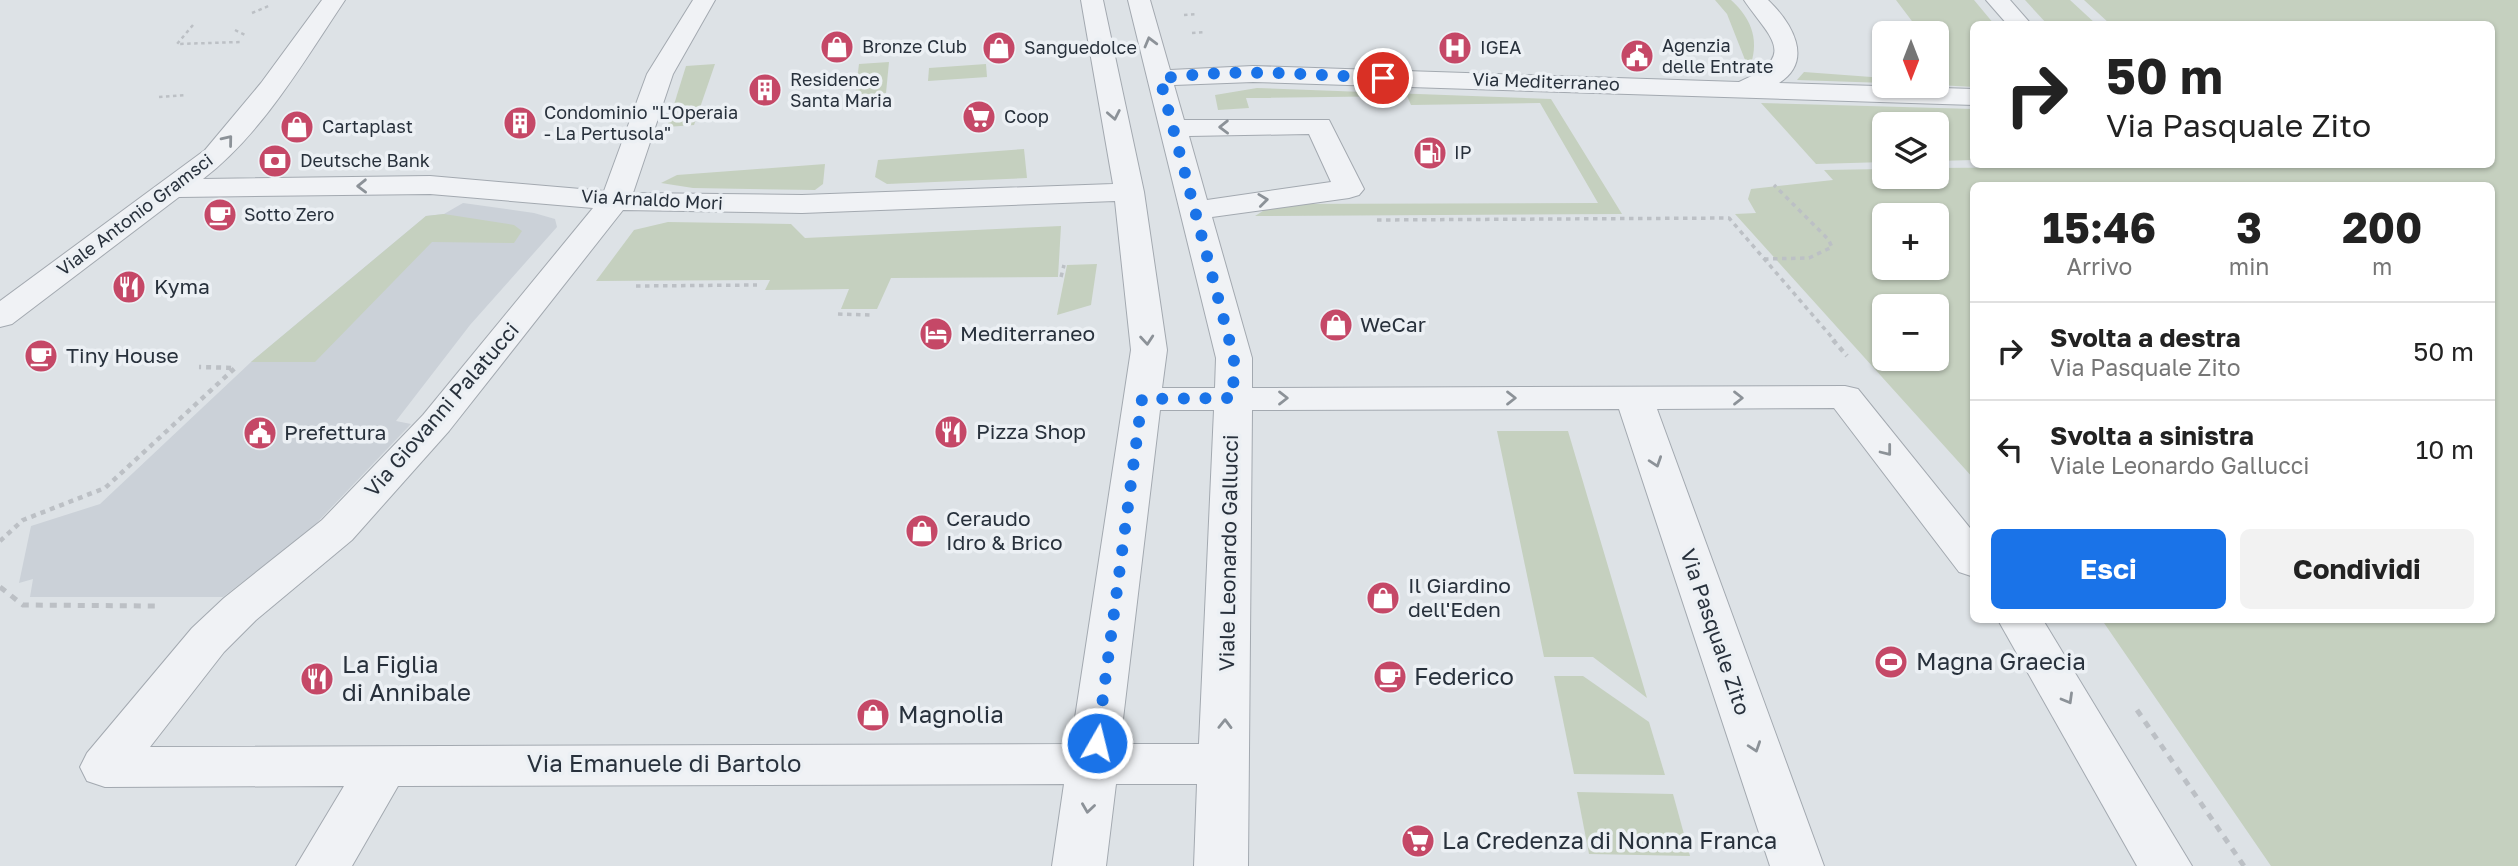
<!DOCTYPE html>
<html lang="it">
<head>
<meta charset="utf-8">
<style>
	:root { --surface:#fff; --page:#f2f2f2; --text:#222; --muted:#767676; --line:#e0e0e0; --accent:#1a73e8 }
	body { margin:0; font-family:"Golos Text",sans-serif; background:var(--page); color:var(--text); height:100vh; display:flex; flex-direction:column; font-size:26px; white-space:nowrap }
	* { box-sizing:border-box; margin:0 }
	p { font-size:23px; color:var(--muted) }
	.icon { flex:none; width:38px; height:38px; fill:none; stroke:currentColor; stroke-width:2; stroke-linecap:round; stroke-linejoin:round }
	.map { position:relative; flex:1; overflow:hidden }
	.drawer { position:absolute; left:1970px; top:182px; width:525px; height:441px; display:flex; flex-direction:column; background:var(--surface); border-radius:10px; box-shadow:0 2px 5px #0004 }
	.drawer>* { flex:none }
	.banner { position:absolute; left:1970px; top:21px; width:525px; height:147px; border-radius:10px; box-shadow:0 2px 5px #0004; background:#fff; color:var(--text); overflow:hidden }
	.needle { width:46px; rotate:180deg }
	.controls { position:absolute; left:1872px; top:21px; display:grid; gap:14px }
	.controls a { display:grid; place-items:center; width:77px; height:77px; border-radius:10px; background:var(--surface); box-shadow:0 2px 5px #0004; font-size:35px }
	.pin { position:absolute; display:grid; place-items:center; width:60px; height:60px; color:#fff; margin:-30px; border:4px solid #fff; border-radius:50%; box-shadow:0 2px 7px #0007 }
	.me { position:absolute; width:77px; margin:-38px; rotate:8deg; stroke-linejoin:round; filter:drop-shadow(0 0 5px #0008) }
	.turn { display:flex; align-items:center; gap:24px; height:147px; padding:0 21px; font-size:32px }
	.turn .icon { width:91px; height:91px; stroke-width:2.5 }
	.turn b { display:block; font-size:49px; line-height:60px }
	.eta { display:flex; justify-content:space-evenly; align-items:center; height:119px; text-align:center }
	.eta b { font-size:42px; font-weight:700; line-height:49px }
	.button { display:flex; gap:14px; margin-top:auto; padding:14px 21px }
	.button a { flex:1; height:80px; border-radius:10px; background:var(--accent); color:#fff; font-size:28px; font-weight:700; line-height:80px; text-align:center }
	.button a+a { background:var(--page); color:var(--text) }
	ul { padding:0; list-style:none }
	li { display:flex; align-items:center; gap:21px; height:98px; padding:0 21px; border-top:2px solid var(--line) }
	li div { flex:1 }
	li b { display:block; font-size:26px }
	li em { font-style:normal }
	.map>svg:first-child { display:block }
	.built { fill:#cbd1d8 }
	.green { fill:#c5d0bf; fill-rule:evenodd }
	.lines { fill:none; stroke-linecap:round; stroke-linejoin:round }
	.minor-casing { stroke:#a3a9b0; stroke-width:2 }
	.path-far3 { stroke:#bcc0c5; stroke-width:2.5; stroke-dasharray:3.5 3.5; stroke-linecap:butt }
	.path-far2 { stroke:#bcc0c5; stroke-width:3.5; stroke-dasharray:4.5 4.5; stroke-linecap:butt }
	.path-far1 { stroke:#bcc0c5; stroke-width:4.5; stroke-dasharray:5 5; stroke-linecap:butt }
	.path { stroke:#bcc0c5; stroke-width:5; stroke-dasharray:7 7; stroke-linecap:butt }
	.minor { fill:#f0f2f5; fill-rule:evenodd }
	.oneway { stroke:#8c9298 }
	.route { stroke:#1a73e8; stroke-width:12; stroke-dasharray:0 21.6 }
	.labels { text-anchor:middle; stroke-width:7; stroke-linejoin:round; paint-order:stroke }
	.far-poi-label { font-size:18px; fill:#28313c; stroke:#ecf0f4; text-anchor:start }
	.far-street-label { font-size:18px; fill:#28313c; stroke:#ecf0f4 }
	.poi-label { font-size:21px; fill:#28313c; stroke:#ecf0f4; text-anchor:start }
	.street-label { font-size:21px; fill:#28313c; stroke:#ecf0f4 }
	.near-poi-label { font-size:24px; fill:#28313c; stroke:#ecf0f4; text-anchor:start }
	.near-street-label { font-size:24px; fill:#28313c; stroke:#ecf0f4 }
</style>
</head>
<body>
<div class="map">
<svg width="2518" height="866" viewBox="0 0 2518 866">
	<rect width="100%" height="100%" fill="#dde2e6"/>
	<path class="built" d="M463 203 534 213 555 219 557 227 470 325 396 421 411 424 308 532 223 597H30L33 579 19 583 31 526 100 504 251 362 426 216 444 214Z"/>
	<g class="green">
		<path d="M1715 0H1731C1753 20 1760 42 1749 70L1727 14Z"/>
		<path d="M1896 0H1974L1994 24H1974V87L1937 85V75L1940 74 1937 33H1921Z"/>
		<path d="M2025 0H2070L2096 24H2047Z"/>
		<path d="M2084 0H2518V866H2271L2102 620H2492V186H1974V479L1735 214 1756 213 1748 199 1751 189 1833 180 1824 170 1885 169V177H1937V168L2492 164V24H2110ZM1885 215H1937V268H1885ZM1885 306H1937V359H1885Z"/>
		<path d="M889 62 886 93 855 96 859 64Z"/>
		<path d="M715 64 694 125 667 127 686 66Z"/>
		<path d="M986 64 987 77 928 81 929 68Z"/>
		<path d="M1804 72 1885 78V83L1797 80Z"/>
		<path d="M1257 88 1551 99 1622 214 1255 216 1274 204 1598 203 1540 103 1411 105 1407 96 1246 98 1249 108 1218 110 1215 95Z"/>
		<path d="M1761 103 1974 109V160L1937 161V124H1885V162L1816 164Z"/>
		<path d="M1024 149 1027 178 887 184 875 177 878 160Z"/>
		<path d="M825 164 823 184 815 190 693 188 661 183 677 175Z"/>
		<path d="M444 214 514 225 522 231 514 243 432 242 315 362H251L426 216Z"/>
		<path d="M668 222 791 224 805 238 1061 226 1058 277 891 278 877 309H841L849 289 765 290 770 280 596 281 634 230Z"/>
		<path d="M1097 264 1091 305 1057 315 1067 265Z"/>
		<path d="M1497 431H1568L1647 698 1593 657H1544Z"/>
		<path d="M1554 676H1583L1649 722 1665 775 1574 774Z"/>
		<path d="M1577 792 1673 794 1690 856 1589 854Z"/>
	</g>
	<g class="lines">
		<defs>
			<g id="minor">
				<path d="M322 0H345C304 61 262 134 203 179L430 176 604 191 647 74 693 0H715L673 74 633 193 802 195 1113 184 1081 0H1103L1144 192 1167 350 1162 388H1215L1216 358 1128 0H1150L1170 70 1253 66 1739 82C1800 56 1769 37 1744 0H1768C1791 22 1815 60 1779 83L1974 89V105L1253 82 1174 85 1184 120H1329L1364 189 1359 195 1349 198 1212 217 1252 358V388L1845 386 1858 389 1974 533V577L1959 572 1834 408 1657 409 1824 866H1770L1619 409 1252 410 1248 866H1194L1197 784H1116L1106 866H1052L1064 784 398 786 352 866H296L344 786 105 787 87 781 80 767 87 753 192 628 224 598 322 520 423 415 593 208 430 194 179 197 12 324 0 327V301L205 150 261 83ZM1309 134 1331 182 1207 200 1189 136ZM1115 201 1131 350 1071 744 150 747 224 652 256 620 352 540 449 431 623 210 802 213ZM1160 410H1214L1199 744H1120Z"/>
				<path d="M1986 0H2010L2031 24H2007Z"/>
				<path d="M1998 620H2043L2192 866H2137Z"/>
			</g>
		</defs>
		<use href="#minor" class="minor-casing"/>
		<g class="path-far3">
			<path d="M252 13 271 5"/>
			<path d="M1184 15 1197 14"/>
			<path d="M193 25 177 44 241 42"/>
			<path d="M235 30 245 35"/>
			<path d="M1192 33 1205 32"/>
			<path d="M159 97 186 95"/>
		</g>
		<g class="path-far2">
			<path d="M1377 220 1729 218 1835 341"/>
			<path d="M1764 259 1809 258 1832 247 1828 239 1774 185"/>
			<path d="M1061 277 1064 265"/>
			<path d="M636 286 757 285"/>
			<path d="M838 314 873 315"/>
		</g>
		<g class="path-far1">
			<path d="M1833 340 1847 356"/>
			<path d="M0 541 23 520 105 488 235 368 199 367"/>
		</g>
		<g class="path">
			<path d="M0 587 23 605 156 606"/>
			<path d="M2137 710 2244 866"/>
		</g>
		<use href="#minor" class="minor"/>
	</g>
	<defs><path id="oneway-chevron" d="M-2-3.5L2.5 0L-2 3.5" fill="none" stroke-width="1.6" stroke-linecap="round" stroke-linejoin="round" transform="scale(1.75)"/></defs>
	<g class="oneway">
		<use href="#oneway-chevron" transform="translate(1150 42) rotate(-105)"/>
		<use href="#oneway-chevron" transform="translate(1114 115) rotate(79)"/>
		<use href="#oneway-chevron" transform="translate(1224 127) rotate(179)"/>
		<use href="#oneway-chevron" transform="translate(228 140) rotate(-51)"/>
		<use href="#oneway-chevron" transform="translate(362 186) rotate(179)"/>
		<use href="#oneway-chevron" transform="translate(1263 200) rotate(-7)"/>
		<use href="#oneway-chevron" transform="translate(1147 340) rotate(85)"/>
		<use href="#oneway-chevron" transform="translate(1283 398)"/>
		<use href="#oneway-chevron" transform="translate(1511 398)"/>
		<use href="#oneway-chevron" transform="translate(1738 398)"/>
		<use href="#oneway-chevron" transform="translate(1887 451) rotate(52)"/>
		<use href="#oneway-chevron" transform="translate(1656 462) rotate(71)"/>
		<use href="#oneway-chevron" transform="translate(2068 699) rotate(60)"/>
		<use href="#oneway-chevron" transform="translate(1225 724) rotate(-89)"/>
		<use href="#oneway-chevron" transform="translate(1755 747) rotate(71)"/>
		<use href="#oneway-chevron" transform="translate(1088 808) rotate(98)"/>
	</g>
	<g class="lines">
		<path class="route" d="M1097 743 1142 399 1233 398 1234 358 1160 79C1232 67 1310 75 1383 78"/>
	</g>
	<defs>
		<symbol id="shop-disc" viewBox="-11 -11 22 22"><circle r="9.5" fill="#c54867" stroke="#ecf0f4"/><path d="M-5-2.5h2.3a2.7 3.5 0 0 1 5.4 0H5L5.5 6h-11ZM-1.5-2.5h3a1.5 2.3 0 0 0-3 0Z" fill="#fff"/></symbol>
		<symbol id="hospital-disc" viewBox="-11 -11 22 22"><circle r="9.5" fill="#c54867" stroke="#ecf0f4"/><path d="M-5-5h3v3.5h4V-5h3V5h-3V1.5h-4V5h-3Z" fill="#fff"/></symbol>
		<symbol id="civic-disc" viewBox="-11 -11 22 22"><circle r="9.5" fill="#c54867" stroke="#ecf0f4"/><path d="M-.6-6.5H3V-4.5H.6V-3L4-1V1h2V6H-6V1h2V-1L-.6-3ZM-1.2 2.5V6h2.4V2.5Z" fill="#fff"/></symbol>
		<symbol id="building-disc" viewBox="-11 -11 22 22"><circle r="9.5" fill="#c54867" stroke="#ecf0f4"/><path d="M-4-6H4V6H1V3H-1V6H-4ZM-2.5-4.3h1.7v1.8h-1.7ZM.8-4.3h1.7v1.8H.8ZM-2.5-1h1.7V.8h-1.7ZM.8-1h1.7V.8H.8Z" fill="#fff"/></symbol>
		<symbol id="supermarket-disc" viewBox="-11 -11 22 22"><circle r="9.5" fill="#c54867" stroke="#ecf0f4"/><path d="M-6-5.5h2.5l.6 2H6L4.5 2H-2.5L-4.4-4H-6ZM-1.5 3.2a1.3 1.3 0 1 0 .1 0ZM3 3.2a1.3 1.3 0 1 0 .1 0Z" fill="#fff"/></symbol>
		<symbol id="fuel-disc" viewBox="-11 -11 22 22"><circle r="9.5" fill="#c54867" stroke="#ecf0f4"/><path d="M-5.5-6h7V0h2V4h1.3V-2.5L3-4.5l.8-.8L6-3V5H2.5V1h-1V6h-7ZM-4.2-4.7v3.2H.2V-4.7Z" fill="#fff"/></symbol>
		<symbol id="bank-disc" viewBox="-11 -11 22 22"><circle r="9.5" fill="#c54867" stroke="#ecf0f4"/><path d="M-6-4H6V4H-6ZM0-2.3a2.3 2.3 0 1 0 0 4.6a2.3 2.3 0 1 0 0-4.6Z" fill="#fff"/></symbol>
		<symbol id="cafe-disc" viewBox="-11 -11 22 22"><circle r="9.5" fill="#c54867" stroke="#ecf0f4"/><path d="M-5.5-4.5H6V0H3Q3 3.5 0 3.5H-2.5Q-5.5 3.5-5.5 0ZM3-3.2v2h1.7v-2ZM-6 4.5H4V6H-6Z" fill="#fff"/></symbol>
		<symbol id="restaurant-disc" viewBox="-11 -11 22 22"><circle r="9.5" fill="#c54867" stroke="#ecf0f4"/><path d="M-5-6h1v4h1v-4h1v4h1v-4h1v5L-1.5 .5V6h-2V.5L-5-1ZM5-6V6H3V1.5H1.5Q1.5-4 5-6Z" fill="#fff"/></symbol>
		<symbol id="hotel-disc" viewBox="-11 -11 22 22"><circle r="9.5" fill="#c54867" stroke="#ecf0f4"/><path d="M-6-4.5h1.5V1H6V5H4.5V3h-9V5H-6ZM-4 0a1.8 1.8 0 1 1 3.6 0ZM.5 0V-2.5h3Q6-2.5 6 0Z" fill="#fff"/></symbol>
		<symbol id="stadium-disc" viewBox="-11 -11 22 22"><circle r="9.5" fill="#c54867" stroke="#ecf0f4"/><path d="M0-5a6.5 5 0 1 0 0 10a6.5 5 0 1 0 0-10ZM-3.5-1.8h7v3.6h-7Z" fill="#fff"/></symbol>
	</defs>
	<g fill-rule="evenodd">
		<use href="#shop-disc" x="818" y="28" width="38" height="38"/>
		<use href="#shop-disc" x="980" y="29" width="38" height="38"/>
		<use href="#hospital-disc" x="1436" y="29" width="38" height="38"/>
		<use href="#civic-disc" x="1618" y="37" width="38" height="38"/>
		<use href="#building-disc" x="746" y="71" width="38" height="38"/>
		<use href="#supermarket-disc" x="960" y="98" width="38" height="38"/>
		<use href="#building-disc" x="501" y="104" width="38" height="38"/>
		<use href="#shop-disc" x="278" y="108" width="38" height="38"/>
		<use href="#fuel-disc" x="1411" y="134" width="38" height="38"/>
		<use href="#bank-disc" x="256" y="142" width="38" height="38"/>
		<use href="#cafe-disc" x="201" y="196" width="38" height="38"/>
		<use href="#restaurant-disc" x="110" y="268" width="38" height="38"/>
		<use href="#shop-disc" x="1317" y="306" width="38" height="38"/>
		<use href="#hotel-disc" x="917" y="315" width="38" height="38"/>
		<use href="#cafe-disc" x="22" y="337" width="38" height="38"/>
		<use href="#restaurant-disc" x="932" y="413" width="38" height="38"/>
		<use href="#civic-disc" x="241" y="414" width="38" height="38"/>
		<use href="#shop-disc" x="903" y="512" width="38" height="38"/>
		<use href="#shop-disc" x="1364" y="579" width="38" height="38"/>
		<use href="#stadium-disc" x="1872" y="643" width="38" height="38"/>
		<use href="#cafe-disc" x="1371" y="658" width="38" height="38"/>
		<use href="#restaurant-disc" x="298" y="660" width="38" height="38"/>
		<use href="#shop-disc" x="854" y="696" width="38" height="38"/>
		<use href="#supermarket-disc" x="1399" y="822" width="38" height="38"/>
	</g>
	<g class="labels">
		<g class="far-poi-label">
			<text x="1662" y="52">Agenzia<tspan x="1662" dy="21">delle Entrate</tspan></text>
			<text x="862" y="53">Bronze Club</text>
			<text x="1024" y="54">Sanguedolce</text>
			<text x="1480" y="54">IGEA</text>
			<text x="790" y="86">Residence<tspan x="790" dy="21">Santa Maria</tspan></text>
			<text x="544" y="119">Condominio "L'Operaia<tspan x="544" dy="21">- La Pertusola"</tspan></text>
			<text x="1004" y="123">Coop</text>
			<text x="322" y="133">Cartaplast</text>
			<text x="1454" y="159">IP</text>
			<text x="300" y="167">Deutsche Bank</text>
			<text x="244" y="221">Sotto Zero</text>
		</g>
		<g class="far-street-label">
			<text transform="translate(1546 82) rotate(2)" y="6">Via Mediterraneo</text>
			<text transform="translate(652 200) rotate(3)" y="6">Via Arnaldo Mori</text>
			<text transform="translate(135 215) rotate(-37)" y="6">Viale Antonio Gramsci</text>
		</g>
		<g class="poi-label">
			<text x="154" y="294">Kyma</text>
			<text x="1360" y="332">WeCar</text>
			<text x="960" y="341">Mediterraneo</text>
			<text x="66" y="363">Tiny House</text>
			<text x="976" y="439">Pizza Shop</text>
			<text x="284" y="440">Prefettura</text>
			<text x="946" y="526">Ceraudo<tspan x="946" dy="24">Idro &amp; Brico</tspan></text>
			<text x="1408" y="593">Il Giardino<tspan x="1408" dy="24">dell'Eden</tspan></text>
		</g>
		<g class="street-label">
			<text transform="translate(442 410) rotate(-49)" y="7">Via Giovanni Palatucci</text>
			<text transform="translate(1229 553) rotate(-89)" y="7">Viale Leonardo Gallucci</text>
			<text transform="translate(1715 632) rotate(71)" y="7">Via Pasquale Zito</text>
		</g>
		<g class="near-poi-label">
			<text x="1916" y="670">Magna Graecia</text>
			<text x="342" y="673">La Figlia<tspan x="342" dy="28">di Annibale</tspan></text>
			<text x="1414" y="685">Federico</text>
			<text x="898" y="723">Magnolia</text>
			<text x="1442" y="849">La Credenza di Nonna Franca</text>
		</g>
		<g class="near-street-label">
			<text x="664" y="772">Via Emanuele di Bartolo</text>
		</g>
	</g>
</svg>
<div class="controls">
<a><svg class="needle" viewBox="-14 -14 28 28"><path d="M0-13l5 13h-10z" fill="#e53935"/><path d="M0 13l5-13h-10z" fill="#767676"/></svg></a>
<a><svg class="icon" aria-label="layers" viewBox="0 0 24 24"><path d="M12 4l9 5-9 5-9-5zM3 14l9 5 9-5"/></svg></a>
<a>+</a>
<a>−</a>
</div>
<div class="pin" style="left:1383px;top:78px;background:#d93025"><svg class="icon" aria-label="arrive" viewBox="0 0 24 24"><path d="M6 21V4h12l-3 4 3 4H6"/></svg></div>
<svg class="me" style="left:1097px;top:743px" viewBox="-20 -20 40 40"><circle r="17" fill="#1a73e8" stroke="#fff" stroke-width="3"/><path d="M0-11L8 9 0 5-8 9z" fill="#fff"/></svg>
<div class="banner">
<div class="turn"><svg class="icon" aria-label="right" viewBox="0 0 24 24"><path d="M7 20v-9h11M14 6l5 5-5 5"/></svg><div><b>50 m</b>Via Pasquale Zito</div></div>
</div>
<section class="drawer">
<div class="eta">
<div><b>15:46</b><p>Arrivo</p></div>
<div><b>3</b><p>min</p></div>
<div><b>200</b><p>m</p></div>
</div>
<ul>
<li><svg class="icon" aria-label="right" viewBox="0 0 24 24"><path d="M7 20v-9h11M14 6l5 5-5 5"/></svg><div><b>Svolta a destra</b><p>Via Pasquale Zito</p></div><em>50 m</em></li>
<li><svg class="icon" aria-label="left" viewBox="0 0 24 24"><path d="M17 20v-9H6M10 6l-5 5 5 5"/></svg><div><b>Svolta a sinistra</b><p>Viale Leonardo Gallucci</p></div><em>10 m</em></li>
</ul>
<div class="button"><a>Esci</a><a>Condividi</a></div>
</section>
</div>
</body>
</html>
